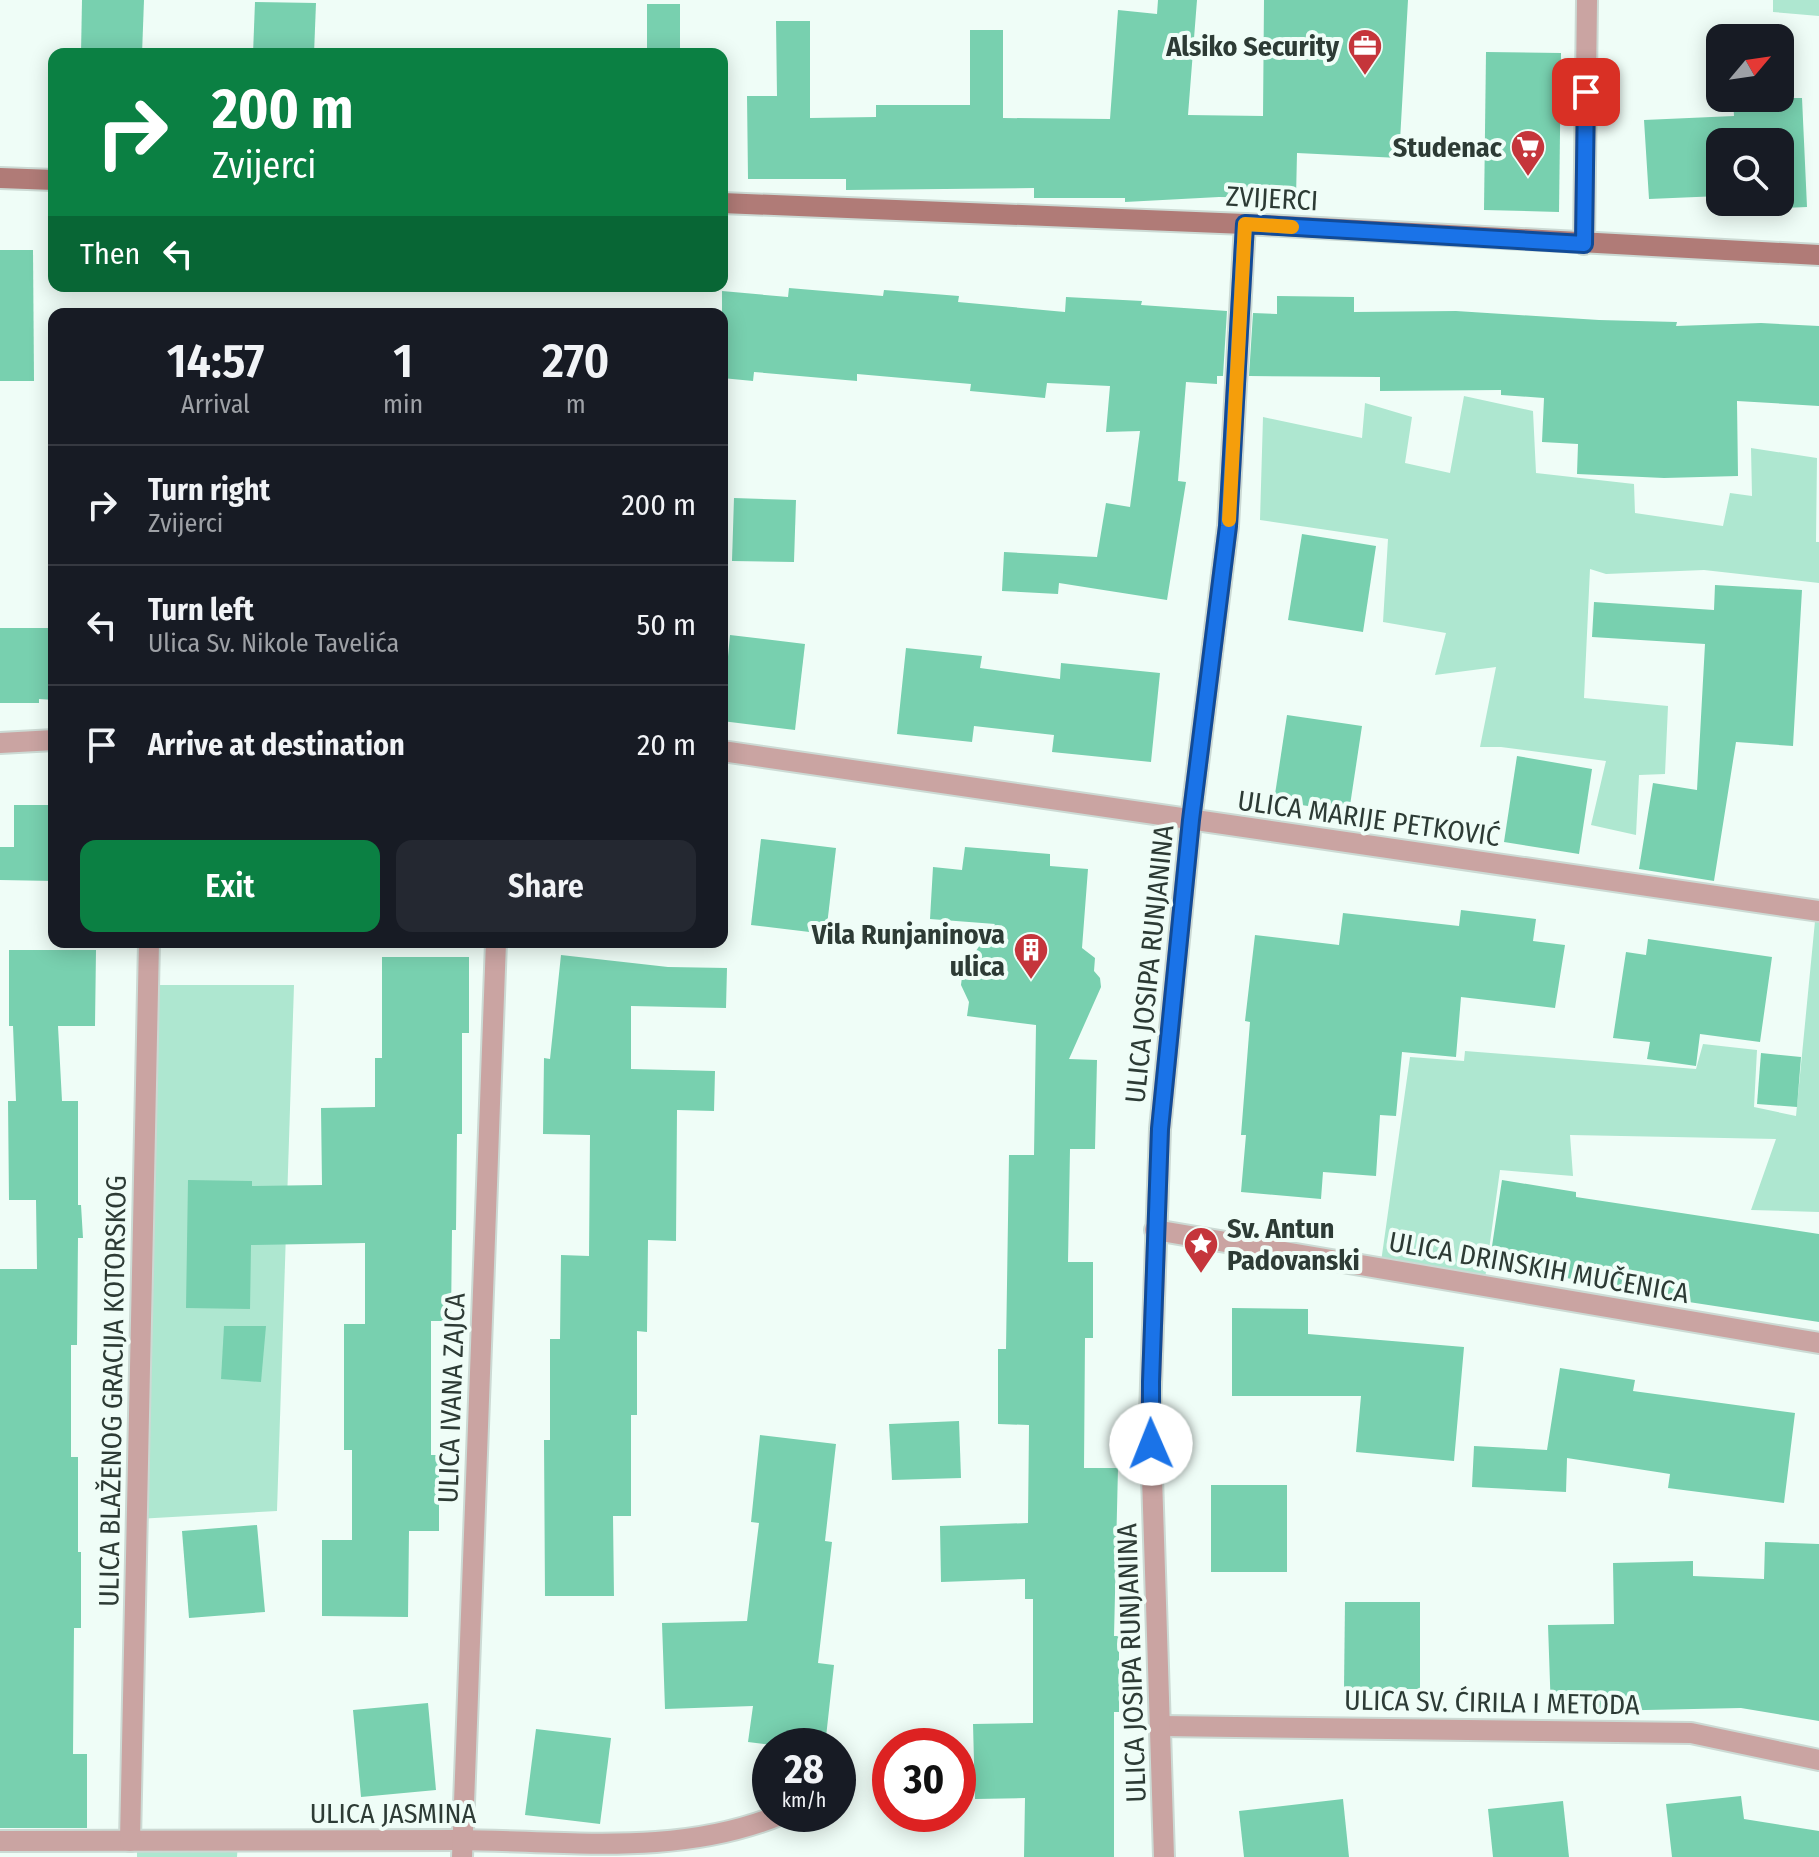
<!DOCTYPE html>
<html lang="en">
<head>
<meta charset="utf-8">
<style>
	:root { --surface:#171b24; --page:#242831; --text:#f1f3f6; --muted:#9ea1a6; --line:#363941; --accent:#0b8043 }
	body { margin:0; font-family:"Fira Sans Condensed",sans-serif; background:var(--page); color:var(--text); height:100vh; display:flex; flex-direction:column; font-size:30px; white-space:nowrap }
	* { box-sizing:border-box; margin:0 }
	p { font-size:26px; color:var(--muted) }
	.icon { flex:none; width:44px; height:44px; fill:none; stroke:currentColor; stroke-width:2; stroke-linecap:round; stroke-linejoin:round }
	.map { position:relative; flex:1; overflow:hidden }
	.sheet { position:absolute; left:48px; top:308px; width:680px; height:640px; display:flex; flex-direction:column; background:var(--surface); border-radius:16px; box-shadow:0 4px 20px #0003 }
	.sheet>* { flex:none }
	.guide { position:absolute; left:48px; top:48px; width:680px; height:244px; border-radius:16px; box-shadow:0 4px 20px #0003; background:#0b8043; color:#fff; overflow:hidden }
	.needle { width:52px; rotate:61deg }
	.tools { position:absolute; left:1706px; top:24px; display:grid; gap:16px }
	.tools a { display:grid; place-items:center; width:88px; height:88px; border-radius:16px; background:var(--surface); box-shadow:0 4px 20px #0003; font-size:40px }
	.speed { position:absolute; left:752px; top:1728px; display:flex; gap:16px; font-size:40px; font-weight:700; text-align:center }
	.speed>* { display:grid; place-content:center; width:104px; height:104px; border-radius:50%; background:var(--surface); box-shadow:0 4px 20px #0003; line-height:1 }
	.speed small { font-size:20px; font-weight:400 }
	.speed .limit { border:12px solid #d22; background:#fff; color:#111 }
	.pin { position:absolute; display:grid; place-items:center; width:68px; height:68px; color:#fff; margin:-34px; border-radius:16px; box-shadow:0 4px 12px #0006 }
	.me { position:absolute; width:88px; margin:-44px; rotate:359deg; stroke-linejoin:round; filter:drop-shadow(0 0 6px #0008) }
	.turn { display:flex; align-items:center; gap:28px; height:168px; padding:0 32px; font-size:36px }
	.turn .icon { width:104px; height:104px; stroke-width:2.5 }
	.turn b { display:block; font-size:56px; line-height:68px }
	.then { display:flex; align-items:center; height:76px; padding:0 32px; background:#0003; gap:16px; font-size:30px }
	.eta { display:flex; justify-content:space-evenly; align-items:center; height:136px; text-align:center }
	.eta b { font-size:48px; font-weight:600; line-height:56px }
	.action { display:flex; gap:16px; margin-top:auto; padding:16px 32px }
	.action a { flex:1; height:92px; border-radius:16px; background:var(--accent); color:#fff; font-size:32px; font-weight:600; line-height:92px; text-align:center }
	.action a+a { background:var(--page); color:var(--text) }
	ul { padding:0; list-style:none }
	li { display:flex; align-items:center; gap:24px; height:120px; padding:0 32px; border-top:2px solid var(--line) }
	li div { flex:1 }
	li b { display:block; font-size:30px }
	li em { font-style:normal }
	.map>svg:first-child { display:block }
	.green { fill:#aee7d0 }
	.building { fill:#78d0af }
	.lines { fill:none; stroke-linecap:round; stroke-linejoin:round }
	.minor-casing { stroke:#ccdad4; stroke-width:24 }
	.secondary-casing { stroke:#ccdad4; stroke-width:24 }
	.minor { stroke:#caa4a2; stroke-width:20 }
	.secondary { stroke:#b07b77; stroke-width:20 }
	.route-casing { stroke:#114b97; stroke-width:20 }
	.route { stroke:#1a73e8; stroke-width:14 }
	.slow { stroke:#f59e0b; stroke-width:14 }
	.labels { text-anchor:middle; stroke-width:8; stroke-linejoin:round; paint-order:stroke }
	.poi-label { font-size:28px; font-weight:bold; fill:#2d3b35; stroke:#effdf7; text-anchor:end }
	.street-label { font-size:28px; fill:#2d3b35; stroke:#effdf7 }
</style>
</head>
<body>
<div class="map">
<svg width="1819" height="1857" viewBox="0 0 1819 1857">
	<rect width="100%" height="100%" fill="#effdf7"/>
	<g class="green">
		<path d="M1773 0H1819V16L1773 12Z"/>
		<path d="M1464 396 1533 411 1536 473 1634 484 1635 513 1723 526 1730 493 1752 496 1751 448 1817 458 1816 542H1819V583L1704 570 1606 574 1590 569 1584 698 1668 706 1665 774 1639 775 1636 835 1591 825 1606 761 1501 747H1480L1496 667 1435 675 1446 633 1383 622 1388 539 1260 520 1263 417 1362 438 1365 403 1412 417 1405 463 1450 473Z"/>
		<path d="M1816 911H1819V1212L1751 1210 1776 1139 1570 1135 1573 1176 1500 1170 1484 1286 1380 1269 1410 1057 1464 1061 1465 1051 1696 1069 1703 1044 1757 1050 1754 1107 1796 1116Z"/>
		<path d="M149 985H294L277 1511 137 1519Z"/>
		<path d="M238 1841 237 1857H137V1845Z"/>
	</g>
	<g class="building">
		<path d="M82 0H144L142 54H81Z"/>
		<path d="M1158 0H1197L1188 115 1263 116 1264 0H1408L1399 158 1297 153 1296 198 1219 197 1125 202V198H1034V188L846 190V179H748L747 96H777L776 21H810V118L876 117V105H970V30H1003V118L1110 119 1118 10 1157 14Z"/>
		<path d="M255 2 316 3 314 54H253Z"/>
		<rect x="647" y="4" width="33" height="50"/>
		<path d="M1486 52 1561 53 1559 212 1484 210Z"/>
		<path d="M1733 98H1802L1807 207 1739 210 1738 202H1780V142H1720V196L1649 199 1644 120 1734 116Z"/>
		<path d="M0 250H33L34 381H0Z"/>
		<path d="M789 288 883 296 884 290 959 296 958 302 1065 312 1066 297 1142 301 1141 305 1227 311 1223 376H1217V384L1186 382 1178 481 1186 482 1167 600 1059 583 1058 594 1002 591 1004 552 1097 557 1106 503 1130 507 1140 431 1106 432 1110 386 1047 383 1045 398 970 391 971 384 857 374V381L754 372 753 381 722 378V291L788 297Z"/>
		<path d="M1277 296 1354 297V312L1456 311 1599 320 1677 322 1676 326 1761 323 1819 326V406L1737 401 1738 476 1664 478 1577 474 1578 444 1542 442 1544 398 1501 395V390L1380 391V377L1249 376 1253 313 1277 314Z"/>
		<path d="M734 498 796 500 794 562 732 561Z"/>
		<path d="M1302 534 1376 546 1363 632 1288 620Z"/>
		<path d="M1715 585 1802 590 1793 746 1736 742 1714 881 1639 869 1653 783 1697 790 1705 644 1592 637 1594 602 1714 610Z"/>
		<path d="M0 628H54V700L39 699V703H0Z"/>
		<path d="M730 635 805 644 795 730 722 721Z"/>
		<path d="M906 648 982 656 980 668 1060 679 1061 663 1160 673 1151 762 1052 752 1054 735 974 726 972 742 897 734Z"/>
		<path d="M1287 715 1362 726 1349 812 1274 801Z"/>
		<path d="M1517 756 1592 769 1579 854 1504 842Z"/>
		<path d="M14 805H54V881L0 880V847H14Z"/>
		<path d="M761 839 836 848 826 934 751 925Z"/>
		<path d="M965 847 1050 854V866L1088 869 1082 948 1095 958 1094 971 1100 978 1101 987 1069 1059 1097 1060 1095 1149H1070L1068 1262H1093V1338H1085L1084 1468H1118L1114 1636H1119V1712H1114V1857H1024L1025 1798 975 1799 973 1724 1033 1723V1599H1025V1579L941 1582 940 1526 1028 1523 1029 1425 998 1424V1349H1006L1009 1155H1034L1036 1025 967 1016 969 1002 961 985 963 969 995 924 930 919 933 867 962 870Z"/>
		<path d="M1461 910 1536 919 1533 941 1565 945 1555 1008 1461 997 1456 1057 1402 1052 1396 1116 1380 1115 1376 1176 1323 1172 1321 1199 1241 1192 1246 1135H1241L1250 1022 1245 1021 1255 935 1339 945 1343 913 1459 926Z"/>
		<path d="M1648 939 1772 957 1760 1042 1700 1034 1696 1066 1647 1059 1650 1042 1613 1038 1626 952 1646 955Z"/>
		<path d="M9 950H96L95 1026H58L62 1101H78V1205H81L83 1238H78L77 1345H71V1457H78V1552H81V1628H74L73 1754H87V1828H0V1269H37L36 1200H9L8 1101H16L13 1026H9Z"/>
		<path d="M561 955 668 967 727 968 726 1008 631 1006V1069L715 1071 714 1111 677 1110 676 1241 648 1240 647 1332 637 1331V1415H631V1516H613L614 1596H545L544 1440H550V1339H560L561 1255 589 1256 590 1135 543 1134 544 1058 550 1059Z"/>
		<path d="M382 957H469V1033H462V1134H457L456 1230H452L451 1321H431V1455H439V1531H409L408 1617 322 1616V1540H352V1450H344V1324H365V1243L251 1245 250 1309 186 1308 188 1180 252 1181V1186L322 1185 321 1108 375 1107V1058H382Z"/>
		<path d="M1761 1053 1801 1057 1797 1107 1757 1104Z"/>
		<path d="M1502 1180 1576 1192V1197L1819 1234V1322L1591 1287 1592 1282 1489 1266Z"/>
		<path d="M1232 1308 1308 1309V1334L1464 1347 1454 1461 1356 1452 1361 1396H1232Z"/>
		<path d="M224 1326H266L261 1382 221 1379Z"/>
		<path d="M1560 1368 1635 1380 1633 1391 1795 1413 1784 1503 1668 1488 1670 1474 1567 1458 1566 1492 1472 1487 1474 1446 1547 1450Z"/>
		<path d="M959 1421 961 1478 892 1480 889 1424Z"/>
		<path d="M760 1435 836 1444 825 1541 832 1542 818 1663 834 1665 825 1746H779L748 1742 753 1706 665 1709 662 1623 747 1621 759 1523 751 1522Z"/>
		<rect x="1211" y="1485" width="76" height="87"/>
		<path d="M257 1525 265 1612 189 1618 182 1531Z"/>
		<path d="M1765 1542 1819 1544V1721L1741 1708 1551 1712 1548 1625 1614 1624 1613 1563 1693 1561V1576L1764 1579Z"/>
		<path d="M1345 1602H1420V1689H1344Z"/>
		<path d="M428 1703 436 1790 361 1797 353 1710Z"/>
		<path d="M536 1729 611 1738 600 1824 525 1815Z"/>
		<path d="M1741 1796 1744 1819 1819 1831V1857H1672L1666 1804Z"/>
		<path d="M1343 1799 1349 1857H1244L1239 1811Z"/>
		<path d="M1563 1801 1569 1857H1493L1488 1809Z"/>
	</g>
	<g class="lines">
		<defs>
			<g id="minor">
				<path d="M1584 244 1587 0"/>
				<path d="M0 743 54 740"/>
				<path d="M722 751 1819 911"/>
				<path d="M1155 1230 1819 1343"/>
				<path d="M1162 1726 1691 1733 1819 1760"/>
				<path d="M0 1841C153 1841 306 1839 460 1840 568 1841 680 1857 782 1814"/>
				<path d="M130 1841 149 942"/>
				<path d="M462 1857 496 942"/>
				<path d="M1164 1857 1150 1413 1160 1129 1191 820 1228 526 1245 224"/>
			</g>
			<g id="secondary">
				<path d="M0 178 54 180"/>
				<path d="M722 203 1245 224 1819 255"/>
			</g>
		</defs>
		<use href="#minor" class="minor-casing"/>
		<use href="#secondary" class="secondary-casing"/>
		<use href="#minor" class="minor"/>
		<use href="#secondary" class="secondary"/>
	</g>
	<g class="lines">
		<defs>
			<path id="route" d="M1151 1444V1382L1160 1129 1191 820 1228 526 1245 224 1584 244 1586 92"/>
		</defs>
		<use href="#route" class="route-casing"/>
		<use href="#route" class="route"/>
		<path class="slow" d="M1229 520 1245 224 1292 227"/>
	</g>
	<defs>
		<symbol id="office-pin" viewBox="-11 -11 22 30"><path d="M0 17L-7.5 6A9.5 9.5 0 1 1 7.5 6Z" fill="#c5353b" stroke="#effdf7"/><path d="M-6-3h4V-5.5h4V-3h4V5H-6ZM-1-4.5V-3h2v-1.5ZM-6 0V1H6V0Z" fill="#fff"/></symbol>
		<symbol id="supermarket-pin" viewBox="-11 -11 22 30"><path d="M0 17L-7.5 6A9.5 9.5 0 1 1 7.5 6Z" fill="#c5353b" stroke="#effdf7"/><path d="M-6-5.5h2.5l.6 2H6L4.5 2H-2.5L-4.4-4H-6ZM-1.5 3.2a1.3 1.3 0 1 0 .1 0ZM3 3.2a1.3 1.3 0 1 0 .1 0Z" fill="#fff"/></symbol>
		<symbol id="building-pin" viewBox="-11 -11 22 30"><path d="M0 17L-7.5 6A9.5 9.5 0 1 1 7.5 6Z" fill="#c5353b" stroke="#effdf7"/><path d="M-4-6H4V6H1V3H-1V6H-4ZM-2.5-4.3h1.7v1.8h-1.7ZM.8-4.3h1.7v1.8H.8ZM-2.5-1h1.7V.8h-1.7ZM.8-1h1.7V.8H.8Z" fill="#fff"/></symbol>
		<symbol id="sight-pin" viewBox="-11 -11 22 30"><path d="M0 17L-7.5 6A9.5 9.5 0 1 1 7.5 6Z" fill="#c5353b" stroke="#effdf7"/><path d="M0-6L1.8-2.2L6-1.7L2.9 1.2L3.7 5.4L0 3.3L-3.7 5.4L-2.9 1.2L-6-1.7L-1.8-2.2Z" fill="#fff"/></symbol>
	</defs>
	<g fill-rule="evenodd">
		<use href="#office-pin" x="1345" y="26" width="40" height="54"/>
		<use href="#supermarket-pin" x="1508" y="127" width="40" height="54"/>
		<use href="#building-pin" x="1011" y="930" width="40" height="54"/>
		<use href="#sight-pin" x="1181" y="1224" width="40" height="54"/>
	</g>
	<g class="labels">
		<g class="poi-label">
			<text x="1339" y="56">Alsiko Security</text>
			<text x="1502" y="157">Studenac</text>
			<text x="1005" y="944">Vila Runjaninova<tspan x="1005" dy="32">ulica</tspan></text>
			<text x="1227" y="1238" text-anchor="start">Sv. Antun<tspan x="1227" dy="32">Padovanski</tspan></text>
		</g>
		<g class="street-label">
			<text transform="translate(1272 198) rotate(3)" y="10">ZVIJERCI</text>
			<text transform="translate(1369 818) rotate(8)" y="10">ULICA MARIJE PETKOVIĆ</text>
			<text transform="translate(1149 964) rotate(-84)" y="10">ULICA JOSIPA RUNJANINA</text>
			<text transform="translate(1539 1267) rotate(10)" y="10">ULICA DRINSKIH MUČENICA</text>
			<text transform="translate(112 1391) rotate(-89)" y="10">ULICA BLAŽENOG GRACIJA KOTORSKOG</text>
			<text transform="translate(451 1398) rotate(-88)" y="10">ULICA IVANA ZAJCA</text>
			<text transform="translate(1131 1663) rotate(-92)" y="10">ULICA JOSIPA RUNJANINA</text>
			<text transform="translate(1492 1702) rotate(1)" y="10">ULICA SV. ĆIRILA I METODA</text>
			<text x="393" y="1823">ULICA JASMINA</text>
		</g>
	</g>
</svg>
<div class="tools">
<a><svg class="needle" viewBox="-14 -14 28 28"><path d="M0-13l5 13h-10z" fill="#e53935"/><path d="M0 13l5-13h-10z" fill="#9ea1a6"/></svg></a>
<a><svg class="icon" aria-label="search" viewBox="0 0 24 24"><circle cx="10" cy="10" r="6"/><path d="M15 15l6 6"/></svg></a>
</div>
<div class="speed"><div>28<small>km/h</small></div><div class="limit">30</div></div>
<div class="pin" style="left:1586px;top:92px;background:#d93025"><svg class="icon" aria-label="arrive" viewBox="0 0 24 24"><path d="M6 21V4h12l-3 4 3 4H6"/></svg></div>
<svg class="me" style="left:1151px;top:1444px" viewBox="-20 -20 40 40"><circle r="19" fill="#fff"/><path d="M0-13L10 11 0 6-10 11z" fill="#1a73e8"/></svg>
<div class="guide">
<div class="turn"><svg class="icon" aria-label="right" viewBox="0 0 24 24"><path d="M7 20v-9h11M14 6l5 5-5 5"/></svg><div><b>200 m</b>Zvijerci</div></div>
<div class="then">Then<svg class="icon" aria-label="left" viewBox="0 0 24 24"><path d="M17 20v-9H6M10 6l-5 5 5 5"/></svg></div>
</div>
<section class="sheet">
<div class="eta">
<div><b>14:57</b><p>Arrival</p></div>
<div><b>1</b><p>min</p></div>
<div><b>270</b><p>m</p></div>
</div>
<ul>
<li><svg class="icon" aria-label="right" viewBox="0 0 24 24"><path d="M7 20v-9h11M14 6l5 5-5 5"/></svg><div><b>Turn right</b><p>Zvijerci</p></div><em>200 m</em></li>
<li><svg class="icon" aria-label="left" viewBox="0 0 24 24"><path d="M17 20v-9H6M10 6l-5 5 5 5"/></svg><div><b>Turn left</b><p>Ulica Sv. Nikole Tavelića</p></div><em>50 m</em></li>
<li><svg class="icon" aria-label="arrive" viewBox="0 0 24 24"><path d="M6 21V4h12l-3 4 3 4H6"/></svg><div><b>Arrive at destination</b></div><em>20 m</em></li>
</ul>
<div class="action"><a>Exit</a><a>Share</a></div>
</section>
</div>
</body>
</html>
